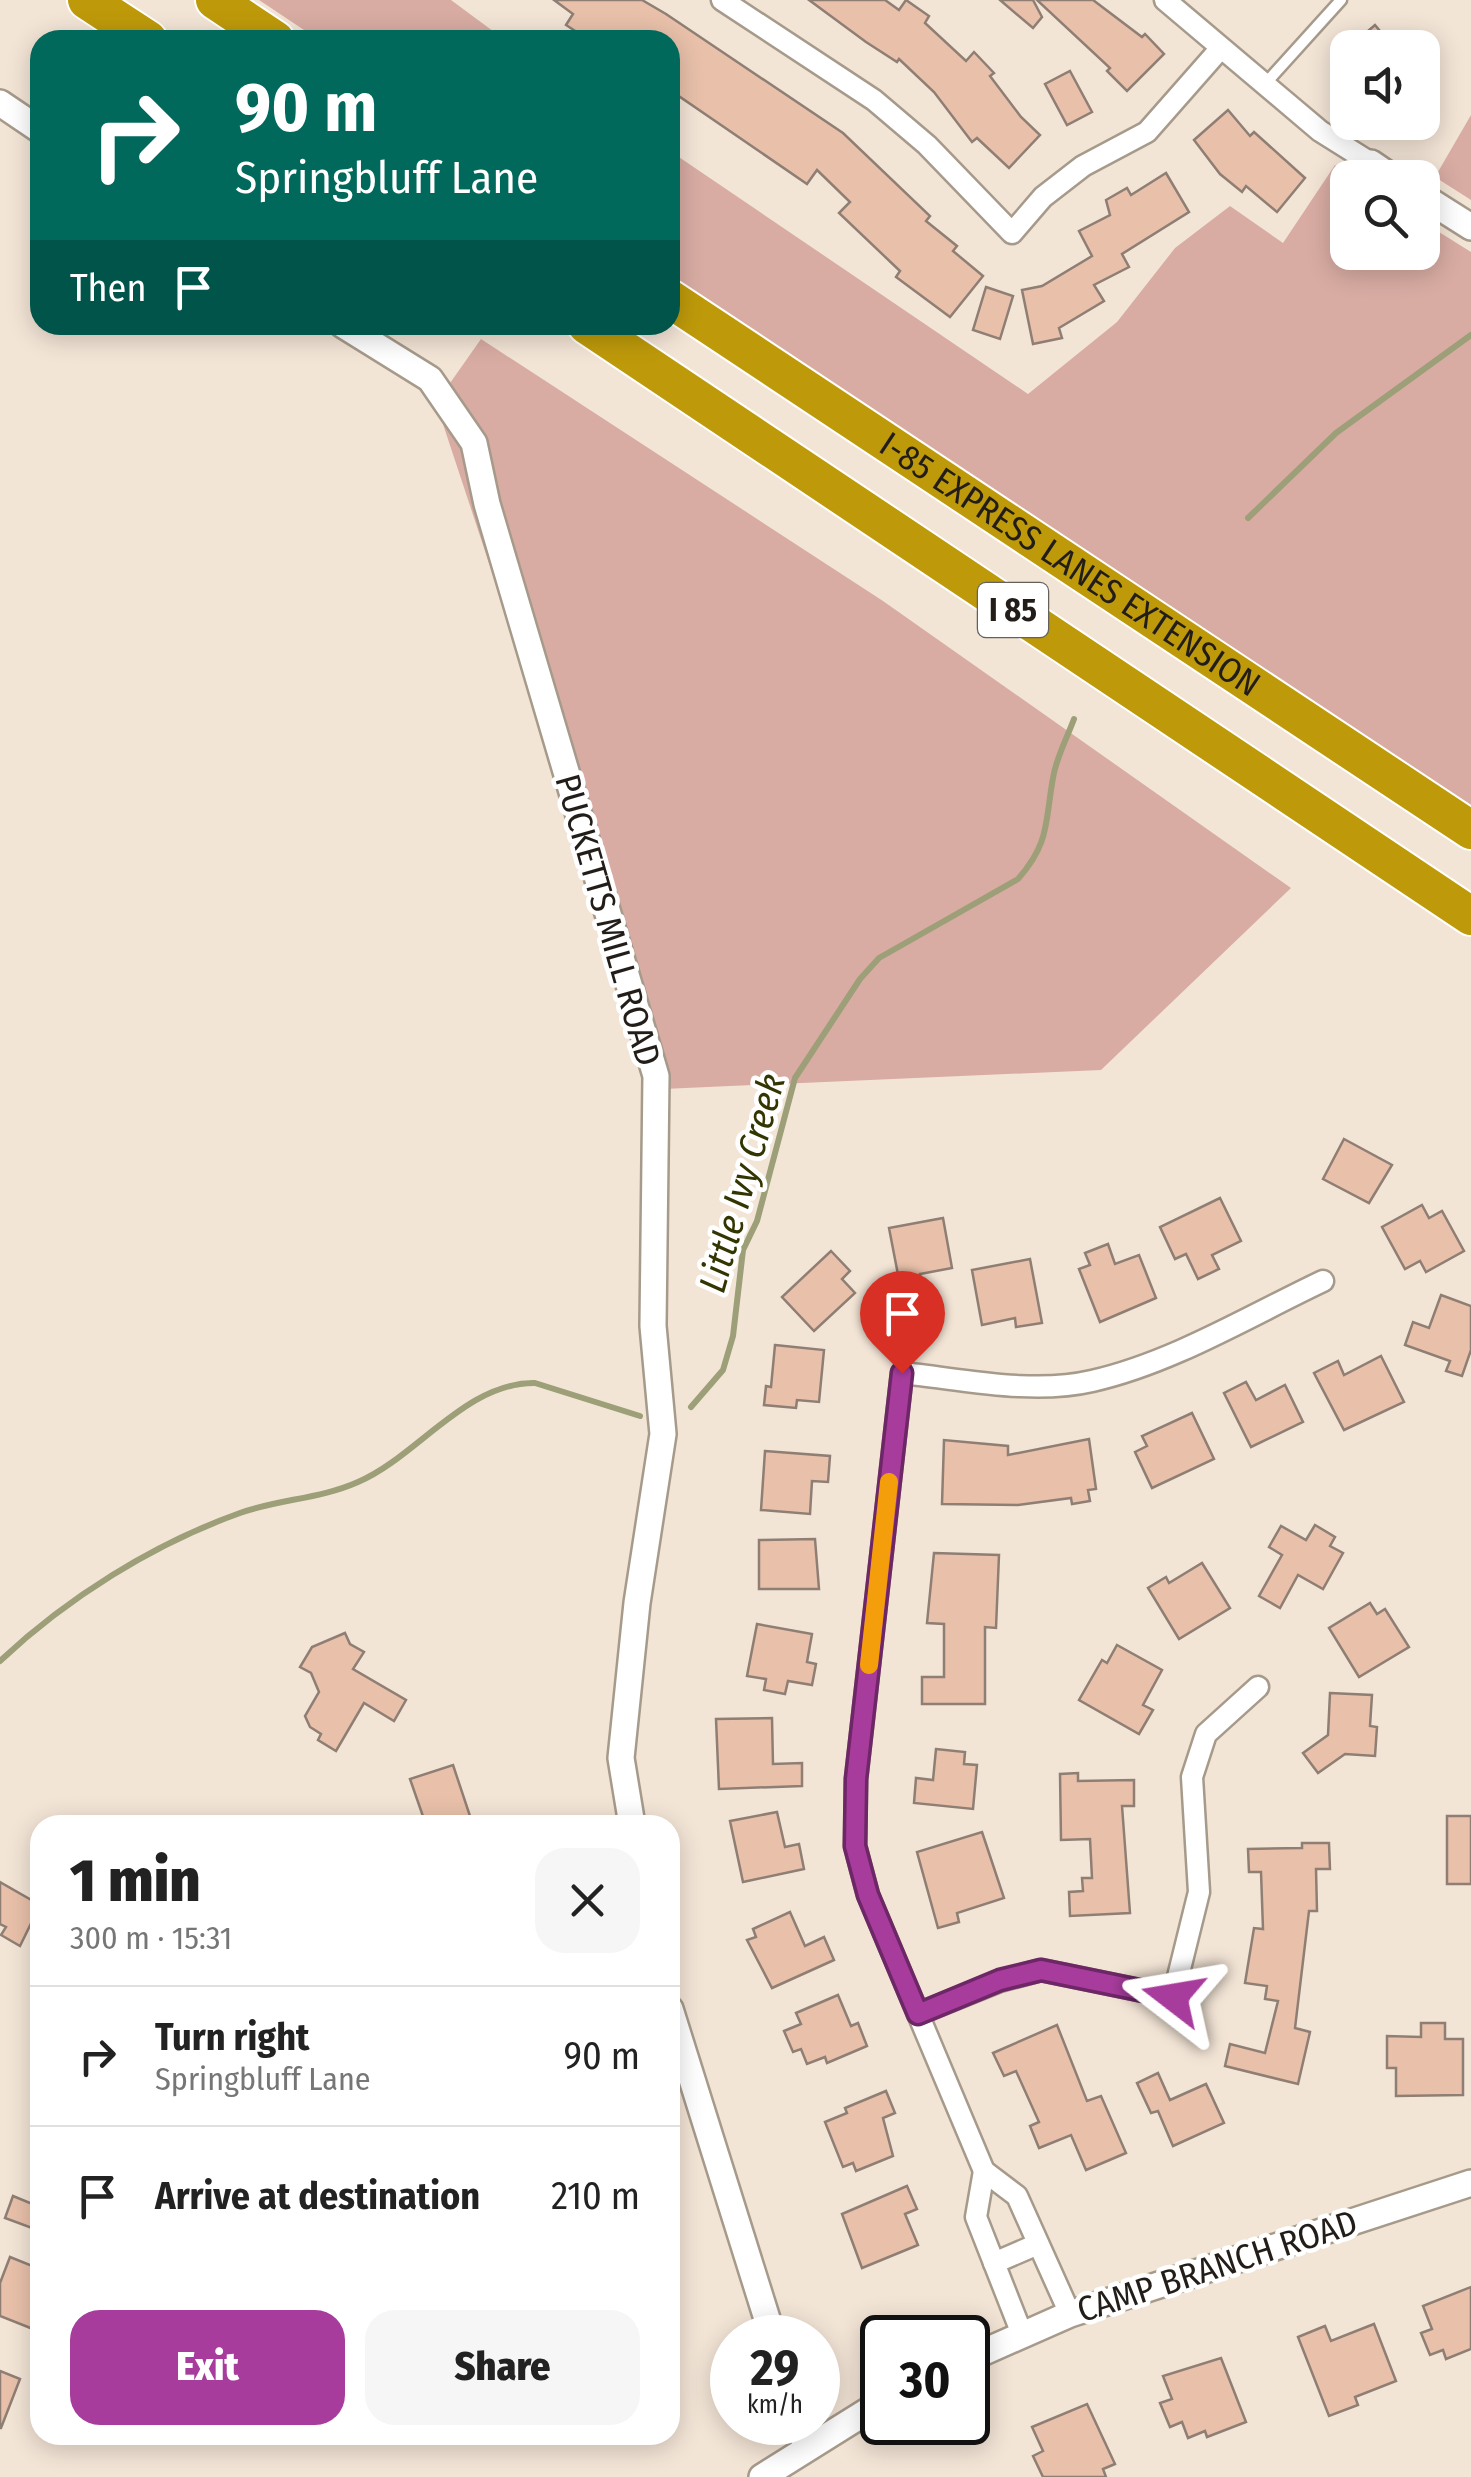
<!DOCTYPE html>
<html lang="en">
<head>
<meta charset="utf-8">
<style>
	:root { --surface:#fff; --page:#f6f6f6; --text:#222; --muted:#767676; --line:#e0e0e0; --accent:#a83c9d }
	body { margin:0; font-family:"Fira Sans Condensed",sans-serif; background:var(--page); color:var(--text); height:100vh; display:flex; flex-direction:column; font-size:38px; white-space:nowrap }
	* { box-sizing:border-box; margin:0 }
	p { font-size:32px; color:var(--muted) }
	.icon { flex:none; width:55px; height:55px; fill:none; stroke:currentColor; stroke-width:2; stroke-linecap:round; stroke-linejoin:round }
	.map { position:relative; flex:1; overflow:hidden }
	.panel { position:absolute; left:30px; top:1815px; width:650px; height:630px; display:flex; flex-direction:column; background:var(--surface); border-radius:30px; box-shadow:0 5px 25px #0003 }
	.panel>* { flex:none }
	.top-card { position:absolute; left:30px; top:30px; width:650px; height:305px; border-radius:30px; box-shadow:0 5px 25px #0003; background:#00695c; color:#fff; overflow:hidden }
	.buttons { position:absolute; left:1330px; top:30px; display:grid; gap:20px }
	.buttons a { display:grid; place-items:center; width:110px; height:110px; border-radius:20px; background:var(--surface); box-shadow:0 5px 25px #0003; font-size:50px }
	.speed { position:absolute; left:710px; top:2315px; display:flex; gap:20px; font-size:50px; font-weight:700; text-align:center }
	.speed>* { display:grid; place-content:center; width:130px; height:130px; border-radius:50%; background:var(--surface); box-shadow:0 5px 25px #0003; line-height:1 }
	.speed small { font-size:25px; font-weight:400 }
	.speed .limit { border:5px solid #111; border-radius:15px; background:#fff; color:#111 }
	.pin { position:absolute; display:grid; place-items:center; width:85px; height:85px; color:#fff; margin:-102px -42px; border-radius:50% 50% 50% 0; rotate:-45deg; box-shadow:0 0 10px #0007 }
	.pin .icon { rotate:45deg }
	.me { position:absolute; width:110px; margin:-55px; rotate:284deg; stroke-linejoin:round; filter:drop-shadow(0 0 8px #0008) }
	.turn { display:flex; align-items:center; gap:35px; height:210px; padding:0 40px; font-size:45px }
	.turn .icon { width:130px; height:130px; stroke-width:2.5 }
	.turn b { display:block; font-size:70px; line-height:85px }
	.then { display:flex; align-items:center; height:95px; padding:0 40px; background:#0003; gap:20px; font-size:38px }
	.round { display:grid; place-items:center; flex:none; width:105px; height:105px; border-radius:30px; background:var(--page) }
	.head { display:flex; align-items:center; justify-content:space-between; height:170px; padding:0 40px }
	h1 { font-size:60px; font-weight:800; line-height:75px }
	.primary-button { display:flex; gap:20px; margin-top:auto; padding:20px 40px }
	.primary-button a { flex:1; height:115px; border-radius:30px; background:var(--accent); color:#fff; font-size:40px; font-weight:800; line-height:115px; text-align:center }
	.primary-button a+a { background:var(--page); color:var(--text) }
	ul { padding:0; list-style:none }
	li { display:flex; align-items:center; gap:30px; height:140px; padding:0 40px; border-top:2px solid var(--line) }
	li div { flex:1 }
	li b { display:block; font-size:38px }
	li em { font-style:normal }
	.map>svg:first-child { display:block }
	.green { fill:#d8aca3 }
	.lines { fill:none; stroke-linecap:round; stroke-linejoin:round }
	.stream { stroke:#9c9f77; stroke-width:6 }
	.building { fill:#e9c1aa; stroke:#8f7e74; stroke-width:2.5 }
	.service-casing { stroke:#a69a8b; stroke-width:15 }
	.minor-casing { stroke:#a69a8b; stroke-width:25 }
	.tertiary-casing { stroke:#a69a8b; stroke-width:30 }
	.motorway-casing { stroke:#fff; stroke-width:42 }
	.service { stroke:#fff; stroke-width:10 }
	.minor { stroke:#fff; stroke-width:20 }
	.tertiary { stroke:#fff; stroke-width:25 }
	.motorway { stroke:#be9a0a; stroke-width:38 }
	.route-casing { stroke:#6d2766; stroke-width:25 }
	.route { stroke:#a83c9d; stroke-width:18 }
	.slow { stroke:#f59e0b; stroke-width:18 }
	.labels { text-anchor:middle; stroke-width:9; stroke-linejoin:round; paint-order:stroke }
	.shield { fill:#fff; stroke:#64615d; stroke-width:2.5 }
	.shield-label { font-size:32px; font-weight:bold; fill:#221d18 }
	.street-label { font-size:35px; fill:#221d18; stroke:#fff }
	.water-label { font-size:38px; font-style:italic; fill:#343602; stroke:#fff }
</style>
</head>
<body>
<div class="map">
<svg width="1471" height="2477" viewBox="0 0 1471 2477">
	<rect width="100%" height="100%" fill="#f3e5d6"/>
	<g class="green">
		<path d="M259 0H451L505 40H319Z"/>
		<path d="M1471 115V200L1435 177Z"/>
		<path d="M670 151 1028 394 1117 322 1175 248 1230 206 1283 243 1335 165 1351 177 1348 252H1422L1423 222 1471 252V810L670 275Z"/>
		<path d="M481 339 883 601 1291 888 1101 1070 663 1089 436 403Z"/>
	</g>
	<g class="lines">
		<g class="stream">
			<path d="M1248 518 1336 433 1471 335"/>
			<path d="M691 1407 723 1370 733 1336 743 1250 757 1221 795 1078 860 979 879 958 1018 879C1050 843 1045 822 1053 778 1056 758 1067 738 1074 719"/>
			<path d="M0 1661C67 1598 153 1544 240 1513 279 1499 320 1499 358 1482 417 1457 466 1382 535 1383L640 1416"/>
		</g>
	</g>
	<g class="building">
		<path d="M554 0H642L666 14 843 133 930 216 926 221 957 246 953 251 983 276 950 317 896 277 900 271 839 213 850 202 817 170 807 184 670 90V40H589L566 25 573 14Z"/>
		<path d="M809 0H885L899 10 906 0 929 16 925 23 966 61 974 52 994 73 990 76 1021 117 1040 135 1009 168 977 138 972 142 934 92 899 59 897 62 866 42Z"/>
		<path d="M1000 0H1033L1042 17 1033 28Z"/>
		<path d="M1037 0H1093L1142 37 1145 34 1164 54 1127 91 1107 71 1110 68Z"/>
		<path d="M1375 25 1394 48H1348Z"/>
		<path d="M1070 71 1092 112 1067 125 1045 84Z"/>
		<path d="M1228 110 1250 136 1254 132 1305 178 1277 212 1246 186 1242 192 1220 174 1194 140Z"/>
		<path d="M1166 173 1189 212 1122 254 1129 267 1094 285 1104 301 1059 328 1062 338 1033 344 1022 290 1042 286 1092 256 1079 231 1110 215 1106 200 1127 188 1131 195Z"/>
		<path d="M986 287 1013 296 1000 339 973 330Z"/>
		<path d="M1344 1139 1392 1165 1369 1203 1323 1179Z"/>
		<path d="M1220 1198 1241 1241 1212 1255 1219 1269 1198 1279 1186 1254 1175 1259 1160 1227Z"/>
		<path d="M1422 1205 1429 1218 1442 1211 1464 1251 1426 1272 1420 1261 1405 1269 1382 1227Z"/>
		<path d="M943 1218 952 1268 920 1274 921 1281 900 1285 889 1228Z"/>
		<path d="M1108 1244 1115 1264 1139 1255 1156 1298 1100 1322 1079 1269 1090 1265 1085 1253Z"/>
		<path d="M831 1251 850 1271 842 1279 855 1293 814 1331 782 1297Z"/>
		<path d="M1030 1259 1042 1323 1016 1327 1015 1318 982 1325 972 1270Z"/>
		<path d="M1441 1295 1471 1306V1350L1462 1376 1446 1371 1450 1361 1405 1345 1413 1322 1429 1328Z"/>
		<path d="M775 1345 824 1350 819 1402 797 1400 796 1408 764 1405 766 1386 771 1387Z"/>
		<path d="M1381 1356 1404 1402 1344 1430 1314 1373 1338 1361 1344 1375Z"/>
		<path d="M1246 1382 1256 1400 1285 1385 1303 1422 1251 1447 1224 1393Z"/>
		<path d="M1192 1413 1214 1459 1152 1488 1135 1452 1147 1446 1142 1436Z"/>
		<path d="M1089 1439 1096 1489 1088 1490 1090 1501 1072 1504 1071 1498 1018 1505 942 1504 944 1440 1008 1446V1455Z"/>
		<path d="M765 1451 830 1456 828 1482 812 1481 810 1514 761 1510Z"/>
		<path d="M1315 1525 1335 1537 1330 1546 1343 1553 1323 1589 1298 1575 1280 1608 1259 1596 1282 1555 1269 1547 1281 1526 1306 1540Z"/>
		<path d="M815 1539 819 1589H759V1540Z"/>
		<path d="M934 1553 999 1555 996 1628 985 1627V1704H922V1677H944V1624L927 1623Z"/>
		<path d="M1202 1563 1230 1608 1179 1639 1148 1588 1166 1577 1169 1583Z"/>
		<path d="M1370 1603 1377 1614 1385 1609 1409 1647 1359 1677 1329 1628Z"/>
		<path d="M757 1624 812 1634 807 1662 816 1664 812 1685 788 1681 785 1694 764 1690 766 1679 747 1676Z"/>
		<path d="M345 1633 350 1644 364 1652 353 1669 406 1700 394 1721 364 1703 336 1751 318 1740 321 1734 310 1727 305 1716 319 1692 311 1673 300 1667 312 1647Z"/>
		<path d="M1117 1645 1162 1670 1143 1705 1153 1710 1139 1734 1079 1700 1102 1660 1107 1663Z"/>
		<path d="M1330 1693 1372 1695 1370 1726 1377 1727 1375 1756 1345 1754 1318 1773 1303 1753 1328 1735Z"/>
		<path d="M772 1718 773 1764 802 1763V1786L719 1789 716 1719Z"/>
		<path d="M936 1749 965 1752 964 1764 977 1765 973 1809 914 1803 916 1778 933 1780Z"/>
		<path d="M453 1765 473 1825H426L410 1779Z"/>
		<path d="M1078 1773V1781L1134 1780V1806H1122L1130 1913 1070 1916 1069 1892 1083 1891 1082 1878H1092L1090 1839 1061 1840 1060 1774Z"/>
		<path d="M777 1812 785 1847 799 1844 804 1869 743 1882 730 1821Z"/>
		<rect x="1447" y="1816" width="24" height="68"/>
		<path d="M982 1832 1004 1898 957 1913 959 1922 938 1928 917 1852Z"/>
		<path d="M1302 1843H1329L1330 1869H1316L1317 1911H1309L1295 2028 1310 2032 1298 2084 1225 2066 1230 2044 1265 2053 1278 2001 1265 1999 1267 1986 1245 1983 1254 1928 1263 1929 1261 1872H1249L1248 1849 1302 1848Z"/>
		<path d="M0 1882 40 1905 20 1946 1 1935 6 1927 0 1924Z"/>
		<path d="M790 1912 805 1946 824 1937 834 1960 772 1988 747 1940 756 1937 753 1929Z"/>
		<path d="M838 1995 851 2026 858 2023 867 2046 827 2063 825 2057 807 2064 801 2049 793 2052 784 2031 801 2024 796 2013Z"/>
		<path d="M1421 2023H1445V2039H1463V2095L1396 2096V2068H1387V2036L1421 2037Z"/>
		<path d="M1057 2025 1087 2101 1101 2096 1126 2153 1086 2170 1071 2135 1039 2148 1030 2126 1039 2122 1016 2071 1004 2076 993 2053Z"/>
		<path d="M1158 2073 1170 2100 1206 2084 1224 2123 1173 2146 1158 2111 1151 2113 1137 2083Z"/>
		<path d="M886 2091 895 2113 883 2118 893 2156 856 2171 853 2163 843 2167 825 2122 847 2113 845 2108Z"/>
		<path d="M907 2186 917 2209 905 2214 918 2245 862 2268 842 2214Z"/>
		<path d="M13 2196 40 2207V2231L5 2218Z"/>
		<path d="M10 2257 40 2269V2310L33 2329 0 2316V2283Z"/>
		<path d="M1471 2287V2349L1446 2359 1443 2350 1430 2355 1421 2333 1432 2329 1423 2306Z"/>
		<path d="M1374 2324 1396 2381 1355 2397 1358 2405 1329 2416 1298 2337 1325 2326 1331 2341Z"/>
		<path d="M1221 2358 1246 2422 1207 2437 1205 2431 1188 2438 1182 2422 1170 2427 1160 2403 1172 2399 1163 2376Z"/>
		<path d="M0 2371 20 2379 1 2428H0Z"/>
		<path d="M1087 2404 1115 2464 1103 2469 1106 2477H1043L1033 2456 1043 2451 1032 2427Z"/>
	</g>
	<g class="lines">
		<defs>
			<path id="service" d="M1265 84 1341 0"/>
			<g id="minor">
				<path d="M722 0 874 100 927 145 1012 233 1043 197 1083 166 1147 132 1220 49"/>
				<path d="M1165 0 1320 131 1371 163"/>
				<path d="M918 2014 1000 1981 1041 1970 1173 1997 1199 1892 1192 1777 1206 1734 1258 1687"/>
				<path d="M984 2171 868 1895 855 1846 856 1779 902 1373C962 1379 1032 1395 1092 1381 1172 1363 1249 1316 1323 1281"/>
				<path d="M994 2263 1038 2244"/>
				<path d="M1022 2334 976 2217 984 2171 1017 2196 1070 2314"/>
			</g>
			<g id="tertiary">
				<path d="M0 103 40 130"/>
				<path d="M1371 163 1393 178"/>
				<path d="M1422 196 1471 227"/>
				<path d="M343 325 430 379 474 443 487 504 656 1076 653 1326 663 1434 637 1603 621 1758 632 1825"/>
				<path d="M670 2009 773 2338"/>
				<path d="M968 2359 1070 2314 1471 2183"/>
				<path d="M799 2422 806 2447"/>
				<path d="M762 2477 882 2402"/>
			</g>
			<g id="motorway">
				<path d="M87 0 148 40"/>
				<path d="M215 0 275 40"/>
				<path id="s1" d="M670 299 1471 830"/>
				<path d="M587 325 1471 916"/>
			</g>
		</defs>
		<use href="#service" class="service-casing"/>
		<use href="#minor" class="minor-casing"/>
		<use href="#tertiary" class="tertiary-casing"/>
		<use href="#motorway" class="motorway-casing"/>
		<use href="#service" class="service"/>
		<use href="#minor" class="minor"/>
		<use href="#tertiary" class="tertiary"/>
		<use href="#motorway" class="motorway"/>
	</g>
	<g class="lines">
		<defs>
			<path id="route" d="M902 1373 856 1779 855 1846 868 1895 918 2014 1000 1980 1041 1970 1173 1997"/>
		</defs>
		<use href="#route" class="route-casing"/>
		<use href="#route" class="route"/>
		<path class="slow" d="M869 1665 889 1482"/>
	</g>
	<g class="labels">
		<rect class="shield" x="978" y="583" width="70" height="54" rx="8"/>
		<g class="shield-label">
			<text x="1013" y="621">I 85</text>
		</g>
		<g class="street-label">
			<text dy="12" stroke="none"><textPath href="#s1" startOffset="480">I-85 EXPRESS LANES EXTENSION</textPath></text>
			<text transform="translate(608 920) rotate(74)" y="12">PUCKETTS MILL ROAD</text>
			<text transform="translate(1217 2266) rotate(-18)" y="12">CAMP BRANCH ROAD</text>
		</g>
		<g class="water-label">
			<text transform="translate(742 1183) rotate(-74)" y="13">Little Ivy Creek</text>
		</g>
	</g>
</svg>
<div class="buttons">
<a><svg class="icon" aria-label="sound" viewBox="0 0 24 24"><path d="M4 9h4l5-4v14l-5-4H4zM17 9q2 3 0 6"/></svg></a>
<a><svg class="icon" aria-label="search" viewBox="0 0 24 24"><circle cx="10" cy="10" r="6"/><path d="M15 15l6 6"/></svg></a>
</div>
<div class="speed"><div>29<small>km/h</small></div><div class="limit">30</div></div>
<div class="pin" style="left:902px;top:1373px;background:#d93025"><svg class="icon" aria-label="arrive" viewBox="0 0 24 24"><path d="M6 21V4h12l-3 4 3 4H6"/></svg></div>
<svg class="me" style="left:1173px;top:1997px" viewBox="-20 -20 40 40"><path d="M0-17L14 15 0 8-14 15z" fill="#a83c9d" stroke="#fff" stroke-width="4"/></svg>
<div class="top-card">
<div class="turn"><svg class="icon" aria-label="right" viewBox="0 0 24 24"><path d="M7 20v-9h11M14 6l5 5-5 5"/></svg><div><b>90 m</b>Springbluff Lane</div></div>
<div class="then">Then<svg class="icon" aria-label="arrive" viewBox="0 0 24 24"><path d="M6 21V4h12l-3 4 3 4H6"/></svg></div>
</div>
<section class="panel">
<div class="head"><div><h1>1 min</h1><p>300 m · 15:31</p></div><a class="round"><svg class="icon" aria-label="close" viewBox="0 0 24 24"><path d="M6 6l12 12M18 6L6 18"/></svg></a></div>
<ul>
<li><svg class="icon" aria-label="right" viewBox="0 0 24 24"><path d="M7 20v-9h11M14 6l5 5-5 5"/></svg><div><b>Turn right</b><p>Springbluff Lane</p></div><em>90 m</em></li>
<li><svg class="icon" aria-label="arrive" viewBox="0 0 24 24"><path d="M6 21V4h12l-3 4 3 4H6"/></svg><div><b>Arrive at destination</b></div><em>210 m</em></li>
</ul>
<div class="primary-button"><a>Exit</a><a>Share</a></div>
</section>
</div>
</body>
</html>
